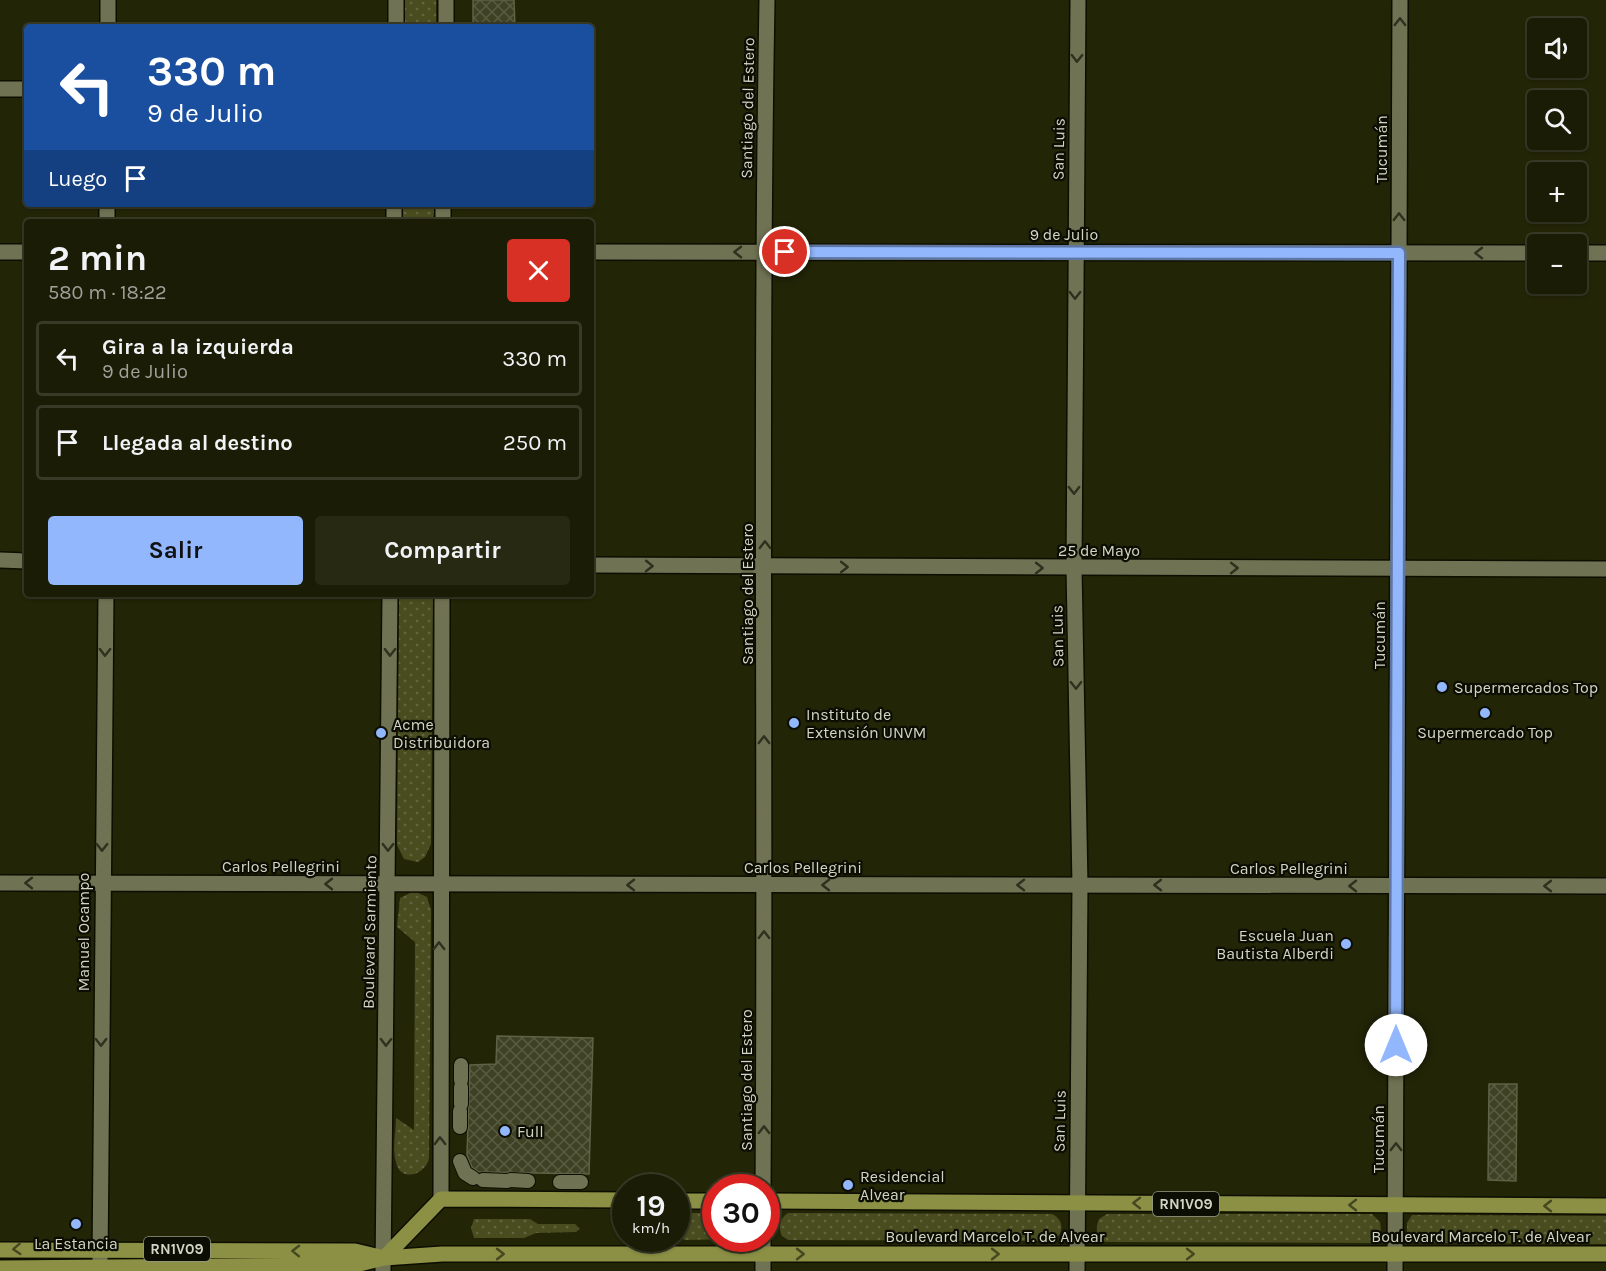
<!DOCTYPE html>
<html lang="es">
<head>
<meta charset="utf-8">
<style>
	:root { --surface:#1a1c05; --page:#272913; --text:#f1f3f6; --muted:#9fa19a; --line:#383a27; --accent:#92b7fd }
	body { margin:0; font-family:Karla,sans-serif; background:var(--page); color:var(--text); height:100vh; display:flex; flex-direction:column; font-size:22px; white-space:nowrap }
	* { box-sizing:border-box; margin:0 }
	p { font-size:20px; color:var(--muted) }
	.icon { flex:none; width:33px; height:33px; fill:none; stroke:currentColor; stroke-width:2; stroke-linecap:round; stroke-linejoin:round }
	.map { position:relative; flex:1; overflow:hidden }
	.side { position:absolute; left:24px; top:219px; width:570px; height:378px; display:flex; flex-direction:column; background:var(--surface); border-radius:6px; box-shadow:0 2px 4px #0004,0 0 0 2px var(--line) }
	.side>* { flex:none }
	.banner { position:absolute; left:24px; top:24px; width:570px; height:183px; border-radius:6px; box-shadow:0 2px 4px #0004,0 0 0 2px var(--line); background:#1a4fa0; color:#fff; overflow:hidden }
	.fabs { position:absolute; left:1527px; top:18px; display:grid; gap:12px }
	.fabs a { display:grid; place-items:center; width:60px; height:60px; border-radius:6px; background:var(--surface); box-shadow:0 2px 4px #0004,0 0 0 2px var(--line); font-size:30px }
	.speed { position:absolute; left:612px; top:1174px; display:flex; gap:12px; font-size:30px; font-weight:700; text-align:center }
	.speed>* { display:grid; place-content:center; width:78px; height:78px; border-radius:50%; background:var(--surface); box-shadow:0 2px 4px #0004,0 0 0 2px var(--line); line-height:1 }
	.speed small { font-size:15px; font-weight:400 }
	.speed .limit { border:9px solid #d22; background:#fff; color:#111 }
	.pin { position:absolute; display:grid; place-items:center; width:51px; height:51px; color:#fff; margin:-26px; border:3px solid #fff; border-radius:50%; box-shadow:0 2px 6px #0007 }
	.me { position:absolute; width:66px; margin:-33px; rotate:0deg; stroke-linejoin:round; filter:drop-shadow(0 0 4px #0008) }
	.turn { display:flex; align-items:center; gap:21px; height:126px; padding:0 24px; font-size:27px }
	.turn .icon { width:78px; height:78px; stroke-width:2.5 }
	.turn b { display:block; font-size:42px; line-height:51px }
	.then { display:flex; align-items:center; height:57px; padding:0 24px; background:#0003; gap:12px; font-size:22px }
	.round { display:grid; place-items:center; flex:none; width:63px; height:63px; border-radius:6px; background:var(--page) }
	.summary { display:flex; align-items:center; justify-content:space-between; height:102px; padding:0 24px }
	h1 { font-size:36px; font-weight:700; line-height:45px }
	.cta { display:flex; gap:12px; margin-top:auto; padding:12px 24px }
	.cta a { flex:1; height:69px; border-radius:6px; background:var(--accent); color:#111; font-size:24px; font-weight:700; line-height:69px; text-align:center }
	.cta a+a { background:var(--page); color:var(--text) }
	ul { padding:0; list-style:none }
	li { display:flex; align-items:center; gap:18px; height:75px; margin:0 12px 9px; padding:0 12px; border:3px solid var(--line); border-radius:6px }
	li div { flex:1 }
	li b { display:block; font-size:22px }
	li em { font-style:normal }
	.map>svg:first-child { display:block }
	.grass { fill:url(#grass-dots) }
	.building { fill:url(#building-cross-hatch); stroke:#5f6243; stroke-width:1.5 }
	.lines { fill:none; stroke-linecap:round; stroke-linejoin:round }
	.pedestrian-casing { stroke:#0d0e00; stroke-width:16 }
	.minor-casing { stroke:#0d0e00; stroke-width:18 }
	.secondary-casing { stroke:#0d0e00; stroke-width:18 }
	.primary-casing { stroke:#0d0e00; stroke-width:18 }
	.pedestrian { stroke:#707353; stroke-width:14 }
	.minor { stroke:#707353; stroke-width:15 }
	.secondary { stroke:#707353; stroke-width:15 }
	.primary { stroke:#8b9045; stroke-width:15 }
	.oneway { stroke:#2f311f }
	.oneway2 { stroke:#454821 }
	.route-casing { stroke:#5f77a4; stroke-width:15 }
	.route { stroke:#92b7fd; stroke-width:10 }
	.poi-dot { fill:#92b7fd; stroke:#0c0d03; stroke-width:2 }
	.labels { text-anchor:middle; stroke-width:4.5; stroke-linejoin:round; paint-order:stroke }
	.shield { fill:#0c0d03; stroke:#97998a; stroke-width:1.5 }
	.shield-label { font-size:15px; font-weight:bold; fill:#d3d5c4 }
	.street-label { font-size:16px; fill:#d3d5c4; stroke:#0c0d03 }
	.poi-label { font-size:16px; fill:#d3d5c4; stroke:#0c0d03; text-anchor:start }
</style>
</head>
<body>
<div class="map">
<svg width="1606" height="1271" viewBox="0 0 1606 1271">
	<defs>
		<pattern id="grass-dots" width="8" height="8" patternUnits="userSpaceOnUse" patternTransform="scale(1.5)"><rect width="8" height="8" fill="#494c1f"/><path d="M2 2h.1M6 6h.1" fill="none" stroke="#62653e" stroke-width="1.8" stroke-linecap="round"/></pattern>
		<pattern id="building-cross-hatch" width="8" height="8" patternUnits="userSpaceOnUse" patternTransform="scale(1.5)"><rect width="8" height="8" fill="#3e4123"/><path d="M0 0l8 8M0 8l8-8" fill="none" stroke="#595c41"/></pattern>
	</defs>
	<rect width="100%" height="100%" fill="#232507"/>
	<g class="grass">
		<rect x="403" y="0" width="33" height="27"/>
		<path d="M401 204H435L433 220 403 222Z"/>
		<path d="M399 594H433L431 844 425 857 418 862 404 859 397 845Z"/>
		<path d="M414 891 427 897 431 910 429 1158C426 1175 400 1183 396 1162 392 1149 396 1131 396 1118L414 1130 415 942 397 927 400 898Z"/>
		<path d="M686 1213H715L716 1239H735L685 1240 677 1237V1217Z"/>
		<path d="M788 1213 1052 1214C1065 1220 1064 1235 1052 1241L788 1240 782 1236C778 1227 779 1219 788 1213Z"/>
		<path d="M1107 1214H1372L1380 1222 1381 1231 1373 1243 1106 1242C1096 1238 1095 1228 1099 1219Z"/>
		<path d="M1412 1215 1606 1216V1244L1415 1243 1407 1234V1223Z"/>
		<path d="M474 1219H530L538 1224H575L580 1229 576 1232 536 1233 524 1238H474L471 1228Z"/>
	</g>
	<g class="building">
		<path d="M473 0H514L515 27H473Z"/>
		<path d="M497 1036 593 1038 589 1174 479 1172 472 1167 467 1155 470 1065 496 1064Z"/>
		<path d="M1489 1084H1517L1516 1181 1488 1180Z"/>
	</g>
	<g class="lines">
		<defs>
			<g id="pedestrian">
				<path d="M461 1080V1065"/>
				<path d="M461 1104V1087"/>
				<path d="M460 1127V1111"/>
				<path d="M460 1161 465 1173 473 1178"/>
				<path d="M483 1180 507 1181"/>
				<path d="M511 1180 528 1181"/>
				<path d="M560 1182H581"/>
			</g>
			<g id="minor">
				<path d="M108 27V0"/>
				<path d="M0 89H27"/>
				<path d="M107 222V204"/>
				<path d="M0 252H27"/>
				<path d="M591 252 1538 253"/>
				<path d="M1576 253H1606"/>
				<path d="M0 560 27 561"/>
				<path d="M591 565 1606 569"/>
				<path d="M0 883 1606 886"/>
				<path d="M763 1188C766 792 760 396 767 0"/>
				<path d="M763 1239V1271"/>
				<path d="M100 1263 106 594"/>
				<path d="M1077 1271 1080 885 1074 568 1078 0"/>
				<path d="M1395 1271 1400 0"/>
			</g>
			<g id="secondary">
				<path d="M396 27V0"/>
				<path d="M446 27V0"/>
				<path d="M394 222V204"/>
				<path d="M443 222V204"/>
				<path d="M441 1199 442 594"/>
				<path d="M383 1271 390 594"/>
			</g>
			<g id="primary">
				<path d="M676 1201H716"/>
				<path d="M766 1201 1606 1206"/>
				<path d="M0 1250 355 1251 380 1257"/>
				<path d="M384 1258 441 1199 626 1200"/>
				<path d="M0 1268 355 1265 384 1258 442 1254H1606"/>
			</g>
		</defs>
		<use href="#pedestrian" class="pedestrian-casing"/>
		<use href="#minor" class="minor-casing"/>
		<use href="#secondary" class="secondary-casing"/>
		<use href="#primary" class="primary-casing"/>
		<use href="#pedestrian" class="pedestrian"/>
		<use href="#minor" class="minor"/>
		<use href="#secondary" class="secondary"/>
		<use href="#primary" class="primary"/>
	</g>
	<defs><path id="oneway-chevron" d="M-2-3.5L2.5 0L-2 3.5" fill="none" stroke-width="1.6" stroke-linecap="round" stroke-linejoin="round" transform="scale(1.5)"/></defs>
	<g class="oneway">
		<use href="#oneway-chevron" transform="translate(1400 22) rotate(-90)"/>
		<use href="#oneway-chevron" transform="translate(1077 58) rotate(91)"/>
		<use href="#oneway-chevron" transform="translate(1399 217) rotate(-90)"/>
		<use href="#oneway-chevron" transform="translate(738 252) rotate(-180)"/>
		<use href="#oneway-chevron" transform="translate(1479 253) rotate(-180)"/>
		<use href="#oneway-chevron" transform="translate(1075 295) rotate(90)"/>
		<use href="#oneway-chevron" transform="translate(1074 490) rotate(90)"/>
		<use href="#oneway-chevron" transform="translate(765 545) rotate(-90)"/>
		<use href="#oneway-chevron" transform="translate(649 566) rotate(1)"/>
		<use href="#oneway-chevron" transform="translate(844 567)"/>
		<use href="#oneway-chevron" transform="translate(1039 568)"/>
		<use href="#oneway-chevron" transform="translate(1234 568)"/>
		<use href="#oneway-chevron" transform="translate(105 652) rotate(91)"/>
		<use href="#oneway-chevron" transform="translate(390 652) rotate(91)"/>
		<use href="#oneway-chevron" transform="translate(1076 685) rotate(89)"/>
		<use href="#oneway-chevron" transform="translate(764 740) rotate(-90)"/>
		<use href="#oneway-chevron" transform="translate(102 847) rotate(91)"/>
		<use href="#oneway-chevron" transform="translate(388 847) rotate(91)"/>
		<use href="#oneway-chevron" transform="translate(29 883) rotate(-180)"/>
		<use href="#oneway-chevron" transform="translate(329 884) rotate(-180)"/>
		<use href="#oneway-chevron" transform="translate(631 885) rotate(180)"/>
		<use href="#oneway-chevron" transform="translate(826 885) rotate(-180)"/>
		<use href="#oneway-chevron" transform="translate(1021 885) rotate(-180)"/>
		<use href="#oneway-chevron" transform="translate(1158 885) rotate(-180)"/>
		<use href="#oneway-chevron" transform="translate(1353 886) rotate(-180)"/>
		<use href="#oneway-chevron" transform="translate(1548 886) rotate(-180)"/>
		<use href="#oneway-chevron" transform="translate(764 935) rotate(-90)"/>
		<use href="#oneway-chevron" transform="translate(439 946) rotate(-90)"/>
		<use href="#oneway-chevron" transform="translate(101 1042) rotate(90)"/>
		<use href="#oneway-chevron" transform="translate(386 1042) rotate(91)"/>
		<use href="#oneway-chevron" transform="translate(764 1130) rotate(-90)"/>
		<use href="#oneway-chevron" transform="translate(440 1141) rotate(-91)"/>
		<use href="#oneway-chevron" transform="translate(1396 1147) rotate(-90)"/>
	</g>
	<g class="oneway2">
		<use href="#oneway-chevron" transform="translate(1137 1203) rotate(-180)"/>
		<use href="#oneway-chevron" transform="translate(1353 1205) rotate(-180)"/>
		<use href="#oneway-chevron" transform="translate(1548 1206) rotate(-180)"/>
		<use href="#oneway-chevron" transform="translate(17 1249) rotate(177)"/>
		<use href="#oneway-chevron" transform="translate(296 1251) rotate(-179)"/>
		<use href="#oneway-chevron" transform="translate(500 1254)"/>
		<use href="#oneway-chevron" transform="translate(800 1254)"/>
		<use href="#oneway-chevron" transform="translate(995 1254)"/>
		<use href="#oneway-chevron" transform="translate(1190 1254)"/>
	</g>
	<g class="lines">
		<defs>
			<path id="route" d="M785 252 1399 253 1396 1045"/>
		</defs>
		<use href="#route" class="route-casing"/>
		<use href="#route" class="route"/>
	</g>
	<g class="poi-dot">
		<circle cx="1442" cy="687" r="6"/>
		<circle cx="1485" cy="713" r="6"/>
		<circle cx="794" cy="723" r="6"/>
		<circle cx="381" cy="733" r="6"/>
		<circle cx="1346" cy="944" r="6"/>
		<circle cx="505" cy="1131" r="6"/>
		<circle cx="848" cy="1185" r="6"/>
		<circle cx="76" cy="1224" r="6"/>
	</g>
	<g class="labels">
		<g class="shield">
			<rect x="1153" y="1192" width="66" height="24" rx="4.5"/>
			<rect x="144" y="1237" width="66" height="24" rx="4.5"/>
		</g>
		<g class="shield-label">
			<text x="1186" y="1209">RN1V09</text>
			<text x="177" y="1254">RN1V09</text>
		</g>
		<g class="street-label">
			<text transform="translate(747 108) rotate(-89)" y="6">Santiago del Estero</text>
			<text transform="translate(1058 149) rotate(-89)" y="6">San Luis</text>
			<text transform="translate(1381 149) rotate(-90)" y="6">Tucumán</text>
			<text x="1064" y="240">9 de Julio</text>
			<text x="1099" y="556">25 de Mayo</text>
			<text transform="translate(747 594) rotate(-90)" y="6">Santiago del Estero</text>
			<text transform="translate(1379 635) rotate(-90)" y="6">Tucumán</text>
			<text transform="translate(1057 636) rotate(-91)" y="6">San Luis</text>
			<text x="281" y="872">Carlos Pellegrini</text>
			<text x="803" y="873">Carlos Pellegrini</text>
			<text x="1289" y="874">Carlos Pellegrini</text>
			<text transform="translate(83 932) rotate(-90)" y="6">Manuel Ocampo</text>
			<text transform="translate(369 932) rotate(-89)" y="6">Boulevard Sarmiento</text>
			<text transform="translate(746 1080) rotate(-90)" y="6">Santiago del Estero</text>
			<text transform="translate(1059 1121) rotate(-89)" y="6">San Luis</text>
			<text transform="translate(1378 1139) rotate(-90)" y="6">Tucumán</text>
			<text x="995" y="1242">Boulevard Marcelo T. de Alvear</text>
			<text x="1481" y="1242">Boulevard Marcelo T. de Alvear</text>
		</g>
		<g class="poi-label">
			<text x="1454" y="693">Supermercados Top</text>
			<text x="806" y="720">Instituto de<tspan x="806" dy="18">Extensión UNVM</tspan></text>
			<text x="393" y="730">Acme<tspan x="393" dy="18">Distribuidora</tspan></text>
			<text x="1485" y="738" text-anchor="middle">Supermercado Top</text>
			<text x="1334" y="941" text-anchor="end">Escuela Juan<tspan x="1334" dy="18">Bautista Alberdi</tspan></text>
			<text x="517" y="1137">Full</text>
			<text x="860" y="1182">Residencial<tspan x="860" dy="18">Alvear</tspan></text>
			<text x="76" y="1249" text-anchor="middle">La Estancia</text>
		</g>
	</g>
</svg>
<div class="fabs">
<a><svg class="icon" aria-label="sound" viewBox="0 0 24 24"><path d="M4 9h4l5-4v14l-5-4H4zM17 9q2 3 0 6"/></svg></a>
<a><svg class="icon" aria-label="search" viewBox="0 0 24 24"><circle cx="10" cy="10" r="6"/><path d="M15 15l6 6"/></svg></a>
<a>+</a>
<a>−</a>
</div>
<div class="speed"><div>19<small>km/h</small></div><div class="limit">30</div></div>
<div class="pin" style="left:785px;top:252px;background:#d93025"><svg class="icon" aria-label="arrive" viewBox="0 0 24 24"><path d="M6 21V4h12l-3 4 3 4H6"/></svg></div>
<svg class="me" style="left:1396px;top:1045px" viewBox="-20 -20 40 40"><circle r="19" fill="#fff"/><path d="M0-13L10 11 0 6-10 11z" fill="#92b7fd"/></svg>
<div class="banner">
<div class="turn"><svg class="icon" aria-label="left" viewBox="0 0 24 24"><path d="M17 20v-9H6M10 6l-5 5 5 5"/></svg><div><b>330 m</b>9 de Julio</div></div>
<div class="then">Luego<svg class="icon" aria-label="arrive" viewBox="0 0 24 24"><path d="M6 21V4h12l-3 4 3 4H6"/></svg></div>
</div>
<section class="side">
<div class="summary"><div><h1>2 min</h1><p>580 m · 18:22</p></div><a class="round" style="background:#d93025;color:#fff"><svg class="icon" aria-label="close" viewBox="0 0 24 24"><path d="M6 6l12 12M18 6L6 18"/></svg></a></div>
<ul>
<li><svg class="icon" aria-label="left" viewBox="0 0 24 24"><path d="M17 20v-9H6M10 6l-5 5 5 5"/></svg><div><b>Gira a la izquierda</b><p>9 de Julio</p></div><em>330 m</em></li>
<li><svg class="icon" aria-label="arrive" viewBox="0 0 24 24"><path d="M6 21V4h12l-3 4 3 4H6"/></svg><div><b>Llegada al destino</b></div><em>250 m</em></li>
</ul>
<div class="cta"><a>Salir</a><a>Compartir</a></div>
</section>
</div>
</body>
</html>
